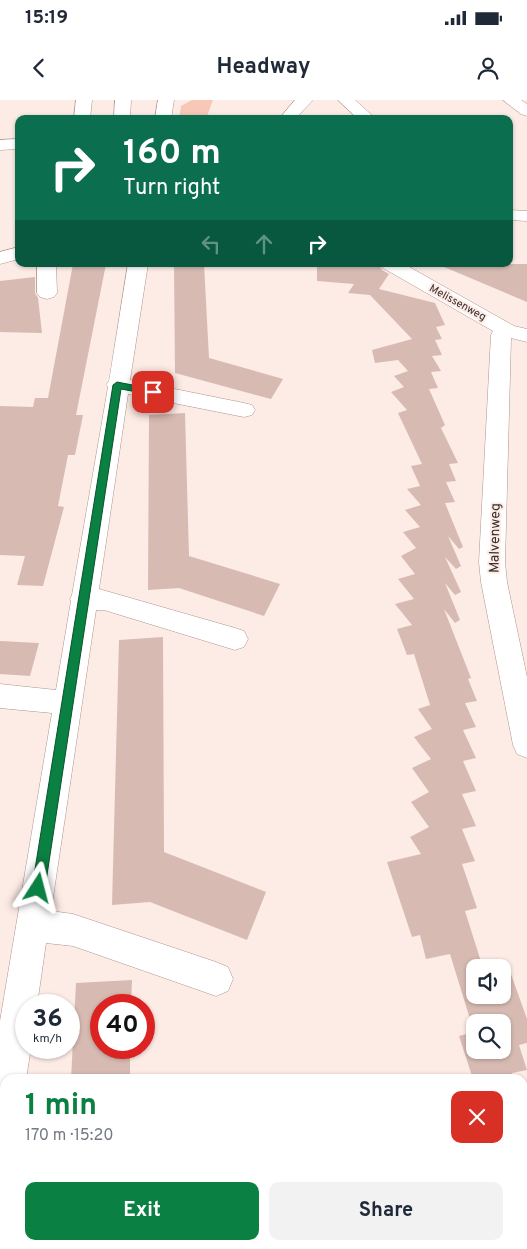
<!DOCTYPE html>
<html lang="en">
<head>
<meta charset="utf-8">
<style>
	:root { --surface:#fff; --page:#f2f2f3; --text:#1f2937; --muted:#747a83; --accent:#0b8043 }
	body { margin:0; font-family:Overpass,sans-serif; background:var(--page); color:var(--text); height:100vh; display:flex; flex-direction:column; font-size:19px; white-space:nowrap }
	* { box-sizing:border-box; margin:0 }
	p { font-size:16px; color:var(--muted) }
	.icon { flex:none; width:28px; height:28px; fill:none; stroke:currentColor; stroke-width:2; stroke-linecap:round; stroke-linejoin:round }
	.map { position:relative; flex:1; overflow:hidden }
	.side { position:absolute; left:0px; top:974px; width:528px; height:176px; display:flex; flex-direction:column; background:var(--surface); border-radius:15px 15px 0 0; box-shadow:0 1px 4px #0004 }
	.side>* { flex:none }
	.banner { position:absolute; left:15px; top:15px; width:498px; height:152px; border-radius:10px; box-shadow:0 1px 4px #0004; background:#0b6e4f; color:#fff; overflow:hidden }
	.fabs { position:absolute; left:466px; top:859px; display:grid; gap:10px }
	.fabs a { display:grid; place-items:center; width:45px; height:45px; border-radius:10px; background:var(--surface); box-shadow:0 1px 4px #0004; font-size:25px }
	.speed { position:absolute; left:15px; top:894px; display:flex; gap:10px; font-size:25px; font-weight:700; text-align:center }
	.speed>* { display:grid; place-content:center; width:65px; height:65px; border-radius:50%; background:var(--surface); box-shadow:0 1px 4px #0004; line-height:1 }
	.speed small { font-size:12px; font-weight:400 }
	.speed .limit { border:8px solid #d22; background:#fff; color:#111 }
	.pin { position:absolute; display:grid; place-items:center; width:42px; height:42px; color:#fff; margin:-21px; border-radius:10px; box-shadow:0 2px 8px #0006 }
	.me { position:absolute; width:55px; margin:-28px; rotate:9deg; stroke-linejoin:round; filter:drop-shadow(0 0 4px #0008) }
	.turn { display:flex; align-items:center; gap:18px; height:105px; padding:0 25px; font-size:22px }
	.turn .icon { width:65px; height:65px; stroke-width:2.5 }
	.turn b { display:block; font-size:35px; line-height:42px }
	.lanes { display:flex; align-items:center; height:48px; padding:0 25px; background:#0003; justify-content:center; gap:25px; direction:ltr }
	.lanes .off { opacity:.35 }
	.round { display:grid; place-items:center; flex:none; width:52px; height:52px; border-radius:10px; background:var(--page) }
	.headline { display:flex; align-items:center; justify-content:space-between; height:85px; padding:0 25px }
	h1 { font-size:30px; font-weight:700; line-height:38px; color:var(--accent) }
	.primary-button { display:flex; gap:10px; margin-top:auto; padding:10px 25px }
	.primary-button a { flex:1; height:58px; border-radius:10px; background:var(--accent); color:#fff; font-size:20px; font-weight:700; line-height:58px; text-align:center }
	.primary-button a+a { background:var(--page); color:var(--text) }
	.status { display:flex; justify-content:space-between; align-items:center; height:35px; padding:0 25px; background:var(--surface); direction:ltr }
	.status svg { height:14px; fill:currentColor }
	header { display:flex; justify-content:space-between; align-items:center; height:65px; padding:0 25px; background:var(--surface); font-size:22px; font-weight:700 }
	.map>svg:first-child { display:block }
	.green { fill:#f9c7b7 }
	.building { fill:#d7bbb2; fill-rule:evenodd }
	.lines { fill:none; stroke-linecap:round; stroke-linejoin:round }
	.minor-casing { stroke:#af948c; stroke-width:1 }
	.minor { fill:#fff; fill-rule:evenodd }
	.route { fill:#0b8043; stroke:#07532c }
	.labels { text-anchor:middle; stroke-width:4; stroke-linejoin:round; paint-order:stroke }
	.far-street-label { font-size:11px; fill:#392e2b; stroke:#fdebe6 }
	.street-label { font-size:14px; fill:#392e2b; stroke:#fdebe6 }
</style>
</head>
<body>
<div class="status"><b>15:19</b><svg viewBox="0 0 49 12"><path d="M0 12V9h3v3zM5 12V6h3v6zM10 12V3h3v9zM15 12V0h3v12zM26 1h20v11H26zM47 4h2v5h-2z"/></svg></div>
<header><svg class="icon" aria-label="back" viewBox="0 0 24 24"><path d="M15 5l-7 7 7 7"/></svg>Headway<svg class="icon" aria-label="person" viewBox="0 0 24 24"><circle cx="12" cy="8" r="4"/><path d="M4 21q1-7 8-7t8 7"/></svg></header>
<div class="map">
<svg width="527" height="1149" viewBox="0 0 527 1149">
	<rect width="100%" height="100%" fill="#fdebe6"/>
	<path class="green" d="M192 0H213L206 19H179L181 6Z"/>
	<g class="building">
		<path d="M73 164H106L76 315H83L75 355H68L58 406 64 407 43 486 17 485 25 456 0 455V306L33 307 35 298H48Z"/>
		<path d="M174 164H204L209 258 283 279 271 299 175 273Z"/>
		<path d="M317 164H379L382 170 389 174 379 189 435 203 445 225 436 227 442 239 435 240 442 255 432 256 441 271 431 272 438 288 429 289 445 325 441 328 458 363 449 364 456 381 446 382 455 402 445 403 463 447 459 449 448 436 461 466 456 469 445 457 461 492 455 495 445 483 460 520 455 523 444 509 471 578 468 579 477 601 465 603 476 627 463 630 476 658 463 661 476 691 462 694 476 726 462 729 475 761 462 764 477 808 465 811 483 868H475V895H502V876L511 874 527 919V943L519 945 527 970 512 973 514 979H473L459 936 474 932 450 854 426 859 420 835 412 837 387 762 421 754 410 737 429 727 411 702 429 692 412 668 431 659 414 637 432 629 418 609 430 605 414 554 407 555 397 529 412 525 395 504 414 499 398 479 415 474 401 456 416 448 403 432 420 427 405 410 421 405 407 389 420 386 411 366 422 364 398 313 407 310 391 292 404 287 394 276 408 271 398 260 375 263 372 250 412 239 370 195 348 193 354 184 317 181ZM475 922H502V950H475Z"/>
		<path d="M437 164H527V202Z"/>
		<path d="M35 177V193L38 198 42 233 0 232V181Z"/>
		<path d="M185 313 189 456 280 484 264 516 179 488 148 490 149 315Z"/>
		<path d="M163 537 164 752 266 792 247 840 150 802 112 805 119 540Z"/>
		<path d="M0 541 39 543 30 576 0 574Z"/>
		<path d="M132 880 131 905H101V948H130V979H71L76 883Z"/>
	</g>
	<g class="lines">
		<defs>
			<g id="minor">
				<path d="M76 0H92L90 19H74Z"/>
				<path d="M115 0H131L130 19H114Z"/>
				<path d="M158 0H174L171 19H155Z"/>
				<path d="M295 0H313L295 19H279Z"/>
				<path d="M338 0H355L376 19H358Z"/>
				<path d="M503 0H521L527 4V16L521 14Z"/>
				<path d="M19 39V49L0 50V40Z"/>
				<path d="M509 110 527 111V121L509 120Z"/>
				<path d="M19 147V159L0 164V152Z"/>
				<path d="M37 164H56L57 193 54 197 47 199 40 197 37 193Z"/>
				<path d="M128 164H148L130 280 244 303 252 305 255 310 252 315 244 317 128 294 99 489 235 528 244 531 248 539 244 547 235 550 104 510H96L51 811 73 814 216 862 228 867 233 879 228 891 216 896 73 846 46 843 37 905H26V948H31L26 979H5V1042L0 1044V921L52 613 0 608V584L56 590 71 501 70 499 72 495 108 287 106 285 109 281Z"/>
				<path d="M381 164H404L514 226 527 229V242L511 238 505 462 507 482 527 577V658L517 654 513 645 481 482 479 462 491 235 493 231 383 168Z"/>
			</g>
		</defs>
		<use href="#minor" class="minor-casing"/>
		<use href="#minor" class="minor"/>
	</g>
	<path class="route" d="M117 282 153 289 158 292 153 295 121 289 45 788 43 793 38 795 33 793 32 788 113 285Z"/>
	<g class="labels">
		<g class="far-street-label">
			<text transform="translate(458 202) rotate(29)" y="4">Melissenweg</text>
		</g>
		<g class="street-label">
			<text transform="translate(494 438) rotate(-89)" y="5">Malvenweg</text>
		</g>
	</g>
</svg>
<div class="fabs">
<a><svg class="icon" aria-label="sound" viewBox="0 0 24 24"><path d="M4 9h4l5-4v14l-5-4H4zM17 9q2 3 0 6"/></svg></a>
<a><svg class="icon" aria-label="search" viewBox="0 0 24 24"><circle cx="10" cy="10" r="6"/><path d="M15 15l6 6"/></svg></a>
</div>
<div class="speed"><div>36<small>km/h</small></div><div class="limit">40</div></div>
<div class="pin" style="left:153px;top:292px;background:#d93025"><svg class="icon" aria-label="arrive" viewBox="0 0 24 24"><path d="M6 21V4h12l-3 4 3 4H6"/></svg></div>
<svg class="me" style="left:38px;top:788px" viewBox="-20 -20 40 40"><path d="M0-17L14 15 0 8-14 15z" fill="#0b8043" stroke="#fff" stroke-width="4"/></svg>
<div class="banner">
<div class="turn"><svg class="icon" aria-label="right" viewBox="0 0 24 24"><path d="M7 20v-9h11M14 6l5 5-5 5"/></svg><div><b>160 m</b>Turn right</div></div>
<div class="lanes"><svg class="icon off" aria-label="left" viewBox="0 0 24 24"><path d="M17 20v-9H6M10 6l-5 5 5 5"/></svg><svg class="icon off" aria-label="ahead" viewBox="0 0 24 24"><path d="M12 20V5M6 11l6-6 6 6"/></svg><svg class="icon" aria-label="right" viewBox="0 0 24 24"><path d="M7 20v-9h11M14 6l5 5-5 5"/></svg></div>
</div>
<section class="side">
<div class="headline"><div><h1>1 min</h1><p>170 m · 15:20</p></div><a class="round" style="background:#d93025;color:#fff"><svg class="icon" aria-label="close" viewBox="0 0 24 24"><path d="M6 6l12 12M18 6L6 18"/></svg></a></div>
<div class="primary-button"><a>Exit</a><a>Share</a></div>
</section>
</div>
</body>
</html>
